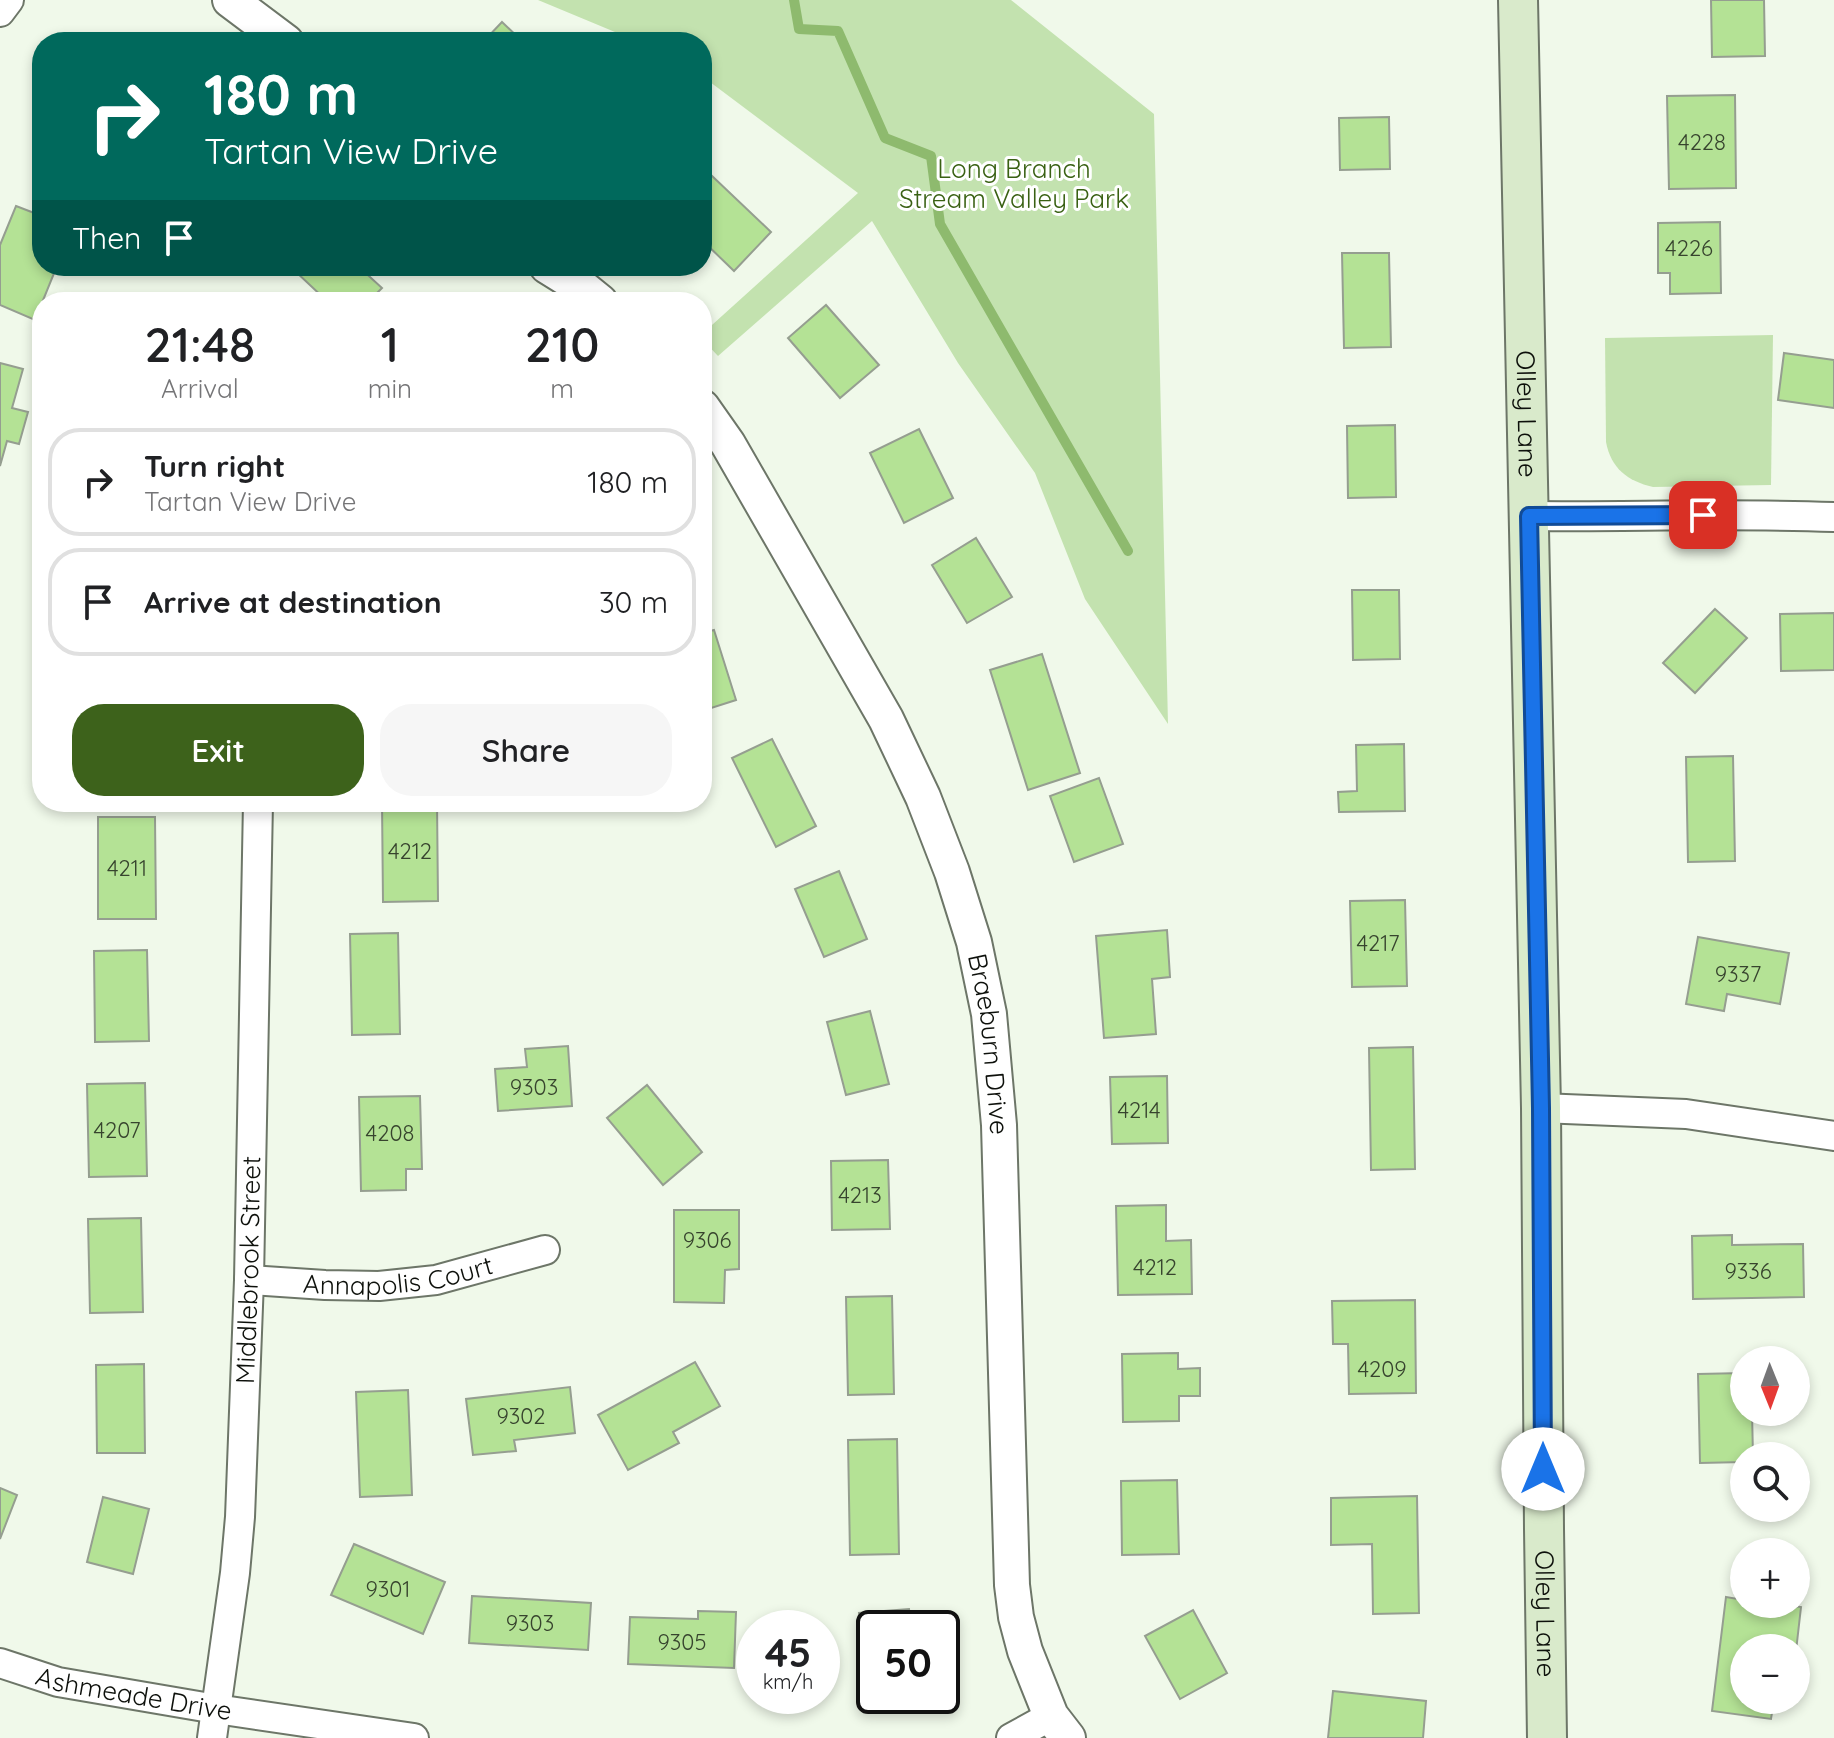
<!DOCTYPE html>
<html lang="en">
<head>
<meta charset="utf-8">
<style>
	:root { --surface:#fff; --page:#f6f6f6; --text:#202124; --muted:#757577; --line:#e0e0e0; --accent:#3d621b }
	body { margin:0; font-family:Quicksand,sans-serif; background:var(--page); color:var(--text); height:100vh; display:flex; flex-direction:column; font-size:30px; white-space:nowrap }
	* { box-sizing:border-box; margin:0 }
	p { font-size:26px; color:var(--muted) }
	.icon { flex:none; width:44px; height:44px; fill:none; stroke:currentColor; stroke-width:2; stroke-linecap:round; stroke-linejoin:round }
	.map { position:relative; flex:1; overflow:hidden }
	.details { position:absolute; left:32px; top:292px; width:680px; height:520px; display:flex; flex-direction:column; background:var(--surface); border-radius:32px; box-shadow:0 4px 12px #0003 }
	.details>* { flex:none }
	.banner { position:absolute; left:32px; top:32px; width:680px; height:244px; border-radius:32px; box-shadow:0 4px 12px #0003; background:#00695c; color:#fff; overflow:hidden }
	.needle { width:52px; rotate:179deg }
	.tools { position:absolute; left:1730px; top:1346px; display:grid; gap:16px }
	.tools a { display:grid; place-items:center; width:80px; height:80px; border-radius:50%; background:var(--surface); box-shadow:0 4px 12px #0003; font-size:40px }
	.speed { position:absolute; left:736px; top:1610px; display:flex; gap:16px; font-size:40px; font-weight:700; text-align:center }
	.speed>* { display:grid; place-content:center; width:104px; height:104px; border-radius:50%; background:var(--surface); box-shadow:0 4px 12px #0003; line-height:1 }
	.speed small { font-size:20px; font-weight:400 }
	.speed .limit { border:4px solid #111; border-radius:12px; background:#fff; color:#111 }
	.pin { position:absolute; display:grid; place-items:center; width:68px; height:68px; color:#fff; margin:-34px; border-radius:16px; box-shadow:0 4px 12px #0006 }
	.me { position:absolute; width:88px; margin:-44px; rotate:0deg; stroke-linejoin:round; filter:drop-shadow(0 0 6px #0008) }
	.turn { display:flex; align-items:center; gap:28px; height:168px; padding:0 40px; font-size:36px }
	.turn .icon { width:104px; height:104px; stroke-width:2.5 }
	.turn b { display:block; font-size:56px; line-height:68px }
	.then { display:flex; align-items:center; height:76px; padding:0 40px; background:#0003; gap:16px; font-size:30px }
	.eta { display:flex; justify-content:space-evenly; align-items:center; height:136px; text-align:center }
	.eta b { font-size:48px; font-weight:600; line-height:56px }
	.action { display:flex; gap:16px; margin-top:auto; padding:16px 40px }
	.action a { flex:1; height:92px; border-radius:32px; background:var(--accent); color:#fff; font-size:32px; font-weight:600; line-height:92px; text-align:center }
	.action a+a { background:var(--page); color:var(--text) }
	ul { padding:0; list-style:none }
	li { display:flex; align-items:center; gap:24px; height:108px; margin:0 16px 12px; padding:0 24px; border:4px solid var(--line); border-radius:32px }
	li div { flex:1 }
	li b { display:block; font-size:30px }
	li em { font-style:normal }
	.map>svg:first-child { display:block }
	.green { fill:#c3e2af }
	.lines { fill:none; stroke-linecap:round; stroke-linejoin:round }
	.stream { stroke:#8eba6e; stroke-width:10 }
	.building { fill:#b4e295; stroke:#959e90; stroke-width:2 }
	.minor-casing { stroke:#6d7668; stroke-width:32 }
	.tertiary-casing { stroke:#6d7668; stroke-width:38 }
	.secondary-casing { stroke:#6d7668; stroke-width:42 }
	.minor { stroke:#fff; stroke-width:28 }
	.tertiary { stroke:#fff; stroke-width:34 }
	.secondary { stroke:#d9eacb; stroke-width:38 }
	.route-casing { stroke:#114b97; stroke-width:20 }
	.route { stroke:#1a73e8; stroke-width:14 }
	.labels { text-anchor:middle; stroke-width:6; stroke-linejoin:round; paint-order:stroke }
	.number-label { font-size:22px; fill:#37442e }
	.park-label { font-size:26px; fill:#396113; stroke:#fff }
	.street-label { font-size:26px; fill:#0d100b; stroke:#fff }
</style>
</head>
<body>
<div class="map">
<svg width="1834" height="1738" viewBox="0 0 1834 1738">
	<rect width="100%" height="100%" fill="#f0f9ea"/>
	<g class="green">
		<path d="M538 0H1011L1154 114 1168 724 1085 599 1035 473 958 363 872 221 718 356 702 339V334L858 193 702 76V42H639Z"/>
		<path d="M1773 335 1771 485 1653 487C1627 481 1611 468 1606 442L1605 338Z"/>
	</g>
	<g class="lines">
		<path class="stream" d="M794 0 799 29 838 31 885 138 931 156 940 224 1128 551"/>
	</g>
	<g class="building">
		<path d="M1711 0H1764L1765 56 1712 57Z"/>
		<path d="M502 22 523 42H483Z"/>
		<path d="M1735 95 1736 188 1669 189 1667 96Z"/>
		<path d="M1389 117 1390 169 1340 170 1339 118Z"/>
		<path d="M711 175 771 232 734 271 702 240V184Z"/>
		<path d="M16 206 42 216V266H57L35 320 0 305V245Z"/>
		<path d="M1720 222 1721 293 1670 294V273H1658V223Z"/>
		<path d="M1342 253H1389L1391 347 1344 348Z"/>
		<path d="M300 266H358L382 288 368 302H328L295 271Z"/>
		<path d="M826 305 879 365 840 398 788 338Z"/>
		<path d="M1784 353 1834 360V408L1778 400Z"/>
		<path d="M0 363 23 369 12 408 28 412 19 444 7 441 0 466Z"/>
		<path d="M1395 425 1396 497 1348 498 1347 426Z"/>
		<path d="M919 429 953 498 904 523 870 453Z"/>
		<path d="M976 538 1012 597 967 623 932 565Z"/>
		<path d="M1352 590H1399L1400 659 1353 660Z"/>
		<path d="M1715 609 1747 638 1695 693 1663 663Z"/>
		<path d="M1834 613V670L1781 671 1780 614Z"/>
		<path d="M714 630 736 700 702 711V633Z"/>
		<path d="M1042 654 1080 773 1028 790 990 670Z"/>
		<path d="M772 739 816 826 776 847 732 758Z"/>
		<path d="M1404 744 1405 811 1339 812 1338 792 1357 791 1356 745Z"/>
		<path d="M1733 756 1735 861 1688 862 1686 757Z"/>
		<path d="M1099 778 1123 844 1074 862 1050 796Z"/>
		<path d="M382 802H437L438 901 383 902Z"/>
		<path d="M98 817H155L156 919H98Z"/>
		<path d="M839 871 867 939 824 957 795 889Z"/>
		<path d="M1405 900 1407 986 1352 987 1350 901Z"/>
		<path d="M1167 930 1170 977 1152 979 1156 1034 1104 1038 1096 936Z"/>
		<path d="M398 933 400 1034 352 1035 350 934Z"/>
		<path d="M1698 937 1789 953 1780 1004 1727 994 1724 1011 1686 1004Z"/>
		<path d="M147 950 149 1041 95 1042 94 951Z"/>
		<path d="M870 1011 889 1084 846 1095 827 1022Z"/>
		<path d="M568 1046 572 1106 498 1111 495 1069 527 1067 525 1049Z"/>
		<path d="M1413 1047 1415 1169 1371 1170 1369 1048Z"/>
		<path d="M1167 1076 1168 1143 1112 1144 1110 1077Z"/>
		<path d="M145 1083 147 1176 89 1177 87 1084Z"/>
		<path d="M647 1085 702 1152 663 1185 607 1118Z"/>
		<path d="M420 1096 422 1169H406V1190L361 1191 359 1097Z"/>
		<path d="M888 1160 890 1229 832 1230 831 1161Z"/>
		<path d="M1166 1205V1241L1191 1240 1192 1294 1118 1295 1116 1206Z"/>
		<path d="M674 1210H739V1269L725 1270 724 1303 674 1302Z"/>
		<path d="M141 1218 143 1312 90 1313 88 1219Z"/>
		<path d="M1732 1235V1245L1803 1244 1804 1297 1693 1299 1692 1236Z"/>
		<path d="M892 1296 894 1394 848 1395 846 1297Z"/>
		<path d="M1415 1300 1416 1393 1349 1394 1348 1344H1333L1332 1301Z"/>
		<path d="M1178 1353V1369L1200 1368V1396H1179V1421L1123 1422 1122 1354Z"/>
		<path d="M695 1362 720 1406 673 1432 679 1443 628 1470 598 1415Z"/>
		<path d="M144 1364 145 1453H97L96 1365Z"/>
		<path d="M1744 1373V1412H1752L1753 1456H1744V1462L1700 1463 1698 1374Z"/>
		<path d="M570 1387 575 1433 514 1440 516 1451 473 1455 466 1399Z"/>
		<path d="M408 1390 412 1495 360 1497 356 1392Z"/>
		<path d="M897 1439 899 1554 850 1555 848 1440Z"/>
		<path d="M1177 1480 1179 1554 1122 1555 1121 1481Z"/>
		<path d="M0 1488 17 1495 0 1539Z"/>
		<path d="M1417 1496 1419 1613 1373 1614 1372 1544 1331 1545V1498Z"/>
		<path d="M103 1497 149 1509 133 1574 87 1562Z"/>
		<path d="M354 1544 445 1582 423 1634 331 1595Z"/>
		<path d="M472 1596 591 1603 588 1650 469 1643Z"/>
		<path d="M1726 1597 1744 1600V1604H1779L1801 1607 1796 1651V1648H1744V1700H1774L1771 1719 1712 1711Z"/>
		<path d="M909 1609 911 1628H874V1673L863 1674 859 1613Z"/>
		<path d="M1193 1610 1227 1673 1180 1699 1145 1636Z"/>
		<path d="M698 1611 736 1612 734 1668 628 1664 630 1617 698 1619Z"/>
		<path d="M1333 1691 1426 1701 1423 1738H1328Z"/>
	</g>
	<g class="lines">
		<defs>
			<g id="minor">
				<path d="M0 12 9 0"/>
				<path d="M1529 516C1631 517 1732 513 1834 517"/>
				<path d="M1541 1108 1686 1114 1834 1136"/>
				<path id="s1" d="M249 1280 325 1285 379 1286 436 1280 545 1250"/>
				<path id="s2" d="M0 1663 58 1682 216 1709 414 1738"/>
				<path id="s3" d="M212 1738 235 1573 240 1517 249 1280 258 802"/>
				<path d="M1011 1738 1051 1716"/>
			</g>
			<g id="tertiary">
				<path d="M230 0 286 42"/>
				<path d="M547 266 584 289 600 302"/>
				<path id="s4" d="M702 407 728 444 886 719 923 797 952 872 974 942 989 1014 999 1125 1012 1585 1016 1617 1025 1651 1051 1716 1068 1738"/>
			</g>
			<g id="secondary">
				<path id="s5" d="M1518 0 1541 1108 1544 1529 1547 1738"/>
			</g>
		</defs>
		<use href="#minor" class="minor-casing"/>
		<use href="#tertiary" class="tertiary-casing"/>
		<use href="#secondary" class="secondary-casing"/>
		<use href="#minor" class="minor"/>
		<use href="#tertiary" class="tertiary"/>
		<use href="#secondary" class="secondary"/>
	</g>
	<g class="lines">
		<defs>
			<path id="route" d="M1543 1469 1541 1108 1529 516 1703 515"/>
		</defs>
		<use href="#route" class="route-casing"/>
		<use href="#route" class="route"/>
	</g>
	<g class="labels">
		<g class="number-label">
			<text x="1702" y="150">4228</text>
			<text x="1689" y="256">4226</text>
			<text x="410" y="859">4212</text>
			<text x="127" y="876">4211</text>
			<text x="1378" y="951">4217</text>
			<text x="1738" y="982">9337</text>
			<text x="534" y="1095">9303</text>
			<text x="1139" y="1118">4214</text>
			<text x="117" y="1138">4207</text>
			<text x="390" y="1141">4208</text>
			<text x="860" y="1203">4213</text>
			<text x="707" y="1248">9306</text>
			<text x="1155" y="1275">4212</text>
			<text x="1748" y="1279">9336</text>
			<text x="1382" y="1377">4209</text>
			<text x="521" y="1424">9302</text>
			<text x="388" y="1597">9301</text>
			<text x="530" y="1631">9303</text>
			<text x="682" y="1650">9305</text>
		</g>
		<g class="park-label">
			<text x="1014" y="178">Long Branch<tspan x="1014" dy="30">Stream Valley Park</tspan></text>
		</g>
		<g class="street-label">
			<text dy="9" stroke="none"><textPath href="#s5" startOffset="414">Olley Lane</textPath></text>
			<text dy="9" stroke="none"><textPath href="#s4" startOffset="706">Braeburn Drive</textPath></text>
			<text dy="9" stroke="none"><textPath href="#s3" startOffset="470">Middlebrook Street</textPath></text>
			<text dy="9" stroke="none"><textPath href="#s1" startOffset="150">Annapolis Court</textPath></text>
			<text dy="9" stroke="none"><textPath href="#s5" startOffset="1614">Olley Lane</textPath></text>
			<text dy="9" stroke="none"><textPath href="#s2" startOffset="138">Ashmeade Drive</textPath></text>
		</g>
	</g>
</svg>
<div class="tools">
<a><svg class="needle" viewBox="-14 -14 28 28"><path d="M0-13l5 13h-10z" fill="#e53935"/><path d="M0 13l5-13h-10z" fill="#757577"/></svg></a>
<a><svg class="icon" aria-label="search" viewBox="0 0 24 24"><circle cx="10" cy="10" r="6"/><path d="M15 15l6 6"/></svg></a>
<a>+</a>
<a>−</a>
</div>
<div class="speed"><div>45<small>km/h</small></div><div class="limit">50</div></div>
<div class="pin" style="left:1703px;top:515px;background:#d93025"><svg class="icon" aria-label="arrive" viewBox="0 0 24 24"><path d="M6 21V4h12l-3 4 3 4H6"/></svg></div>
<svg class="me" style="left:1543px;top:1469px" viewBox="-20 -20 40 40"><circle r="19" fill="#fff"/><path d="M0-13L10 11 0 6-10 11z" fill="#1a73e8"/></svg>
<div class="banner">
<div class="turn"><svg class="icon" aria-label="right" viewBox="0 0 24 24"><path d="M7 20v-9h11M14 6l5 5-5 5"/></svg><div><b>180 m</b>Tartan View Drive</div></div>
<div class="then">Then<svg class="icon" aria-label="arrive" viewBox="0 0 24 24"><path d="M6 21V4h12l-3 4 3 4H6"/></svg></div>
</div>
<section class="details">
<div class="eta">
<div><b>21:48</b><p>Arrival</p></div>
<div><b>1</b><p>min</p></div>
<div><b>210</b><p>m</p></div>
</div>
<ul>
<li><svg class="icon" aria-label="right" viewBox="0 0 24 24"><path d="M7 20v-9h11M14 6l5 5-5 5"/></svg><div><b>Turn right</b><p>Tartan View Drive</p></div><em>180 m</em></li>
<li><svg class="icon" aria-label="arrive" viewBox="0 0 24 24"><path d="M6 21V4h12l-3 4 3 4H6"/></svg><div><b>Arrive at destination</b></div><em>30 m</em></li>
</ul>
<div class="action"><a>Exit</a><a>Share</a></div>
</section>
</div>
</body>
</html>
